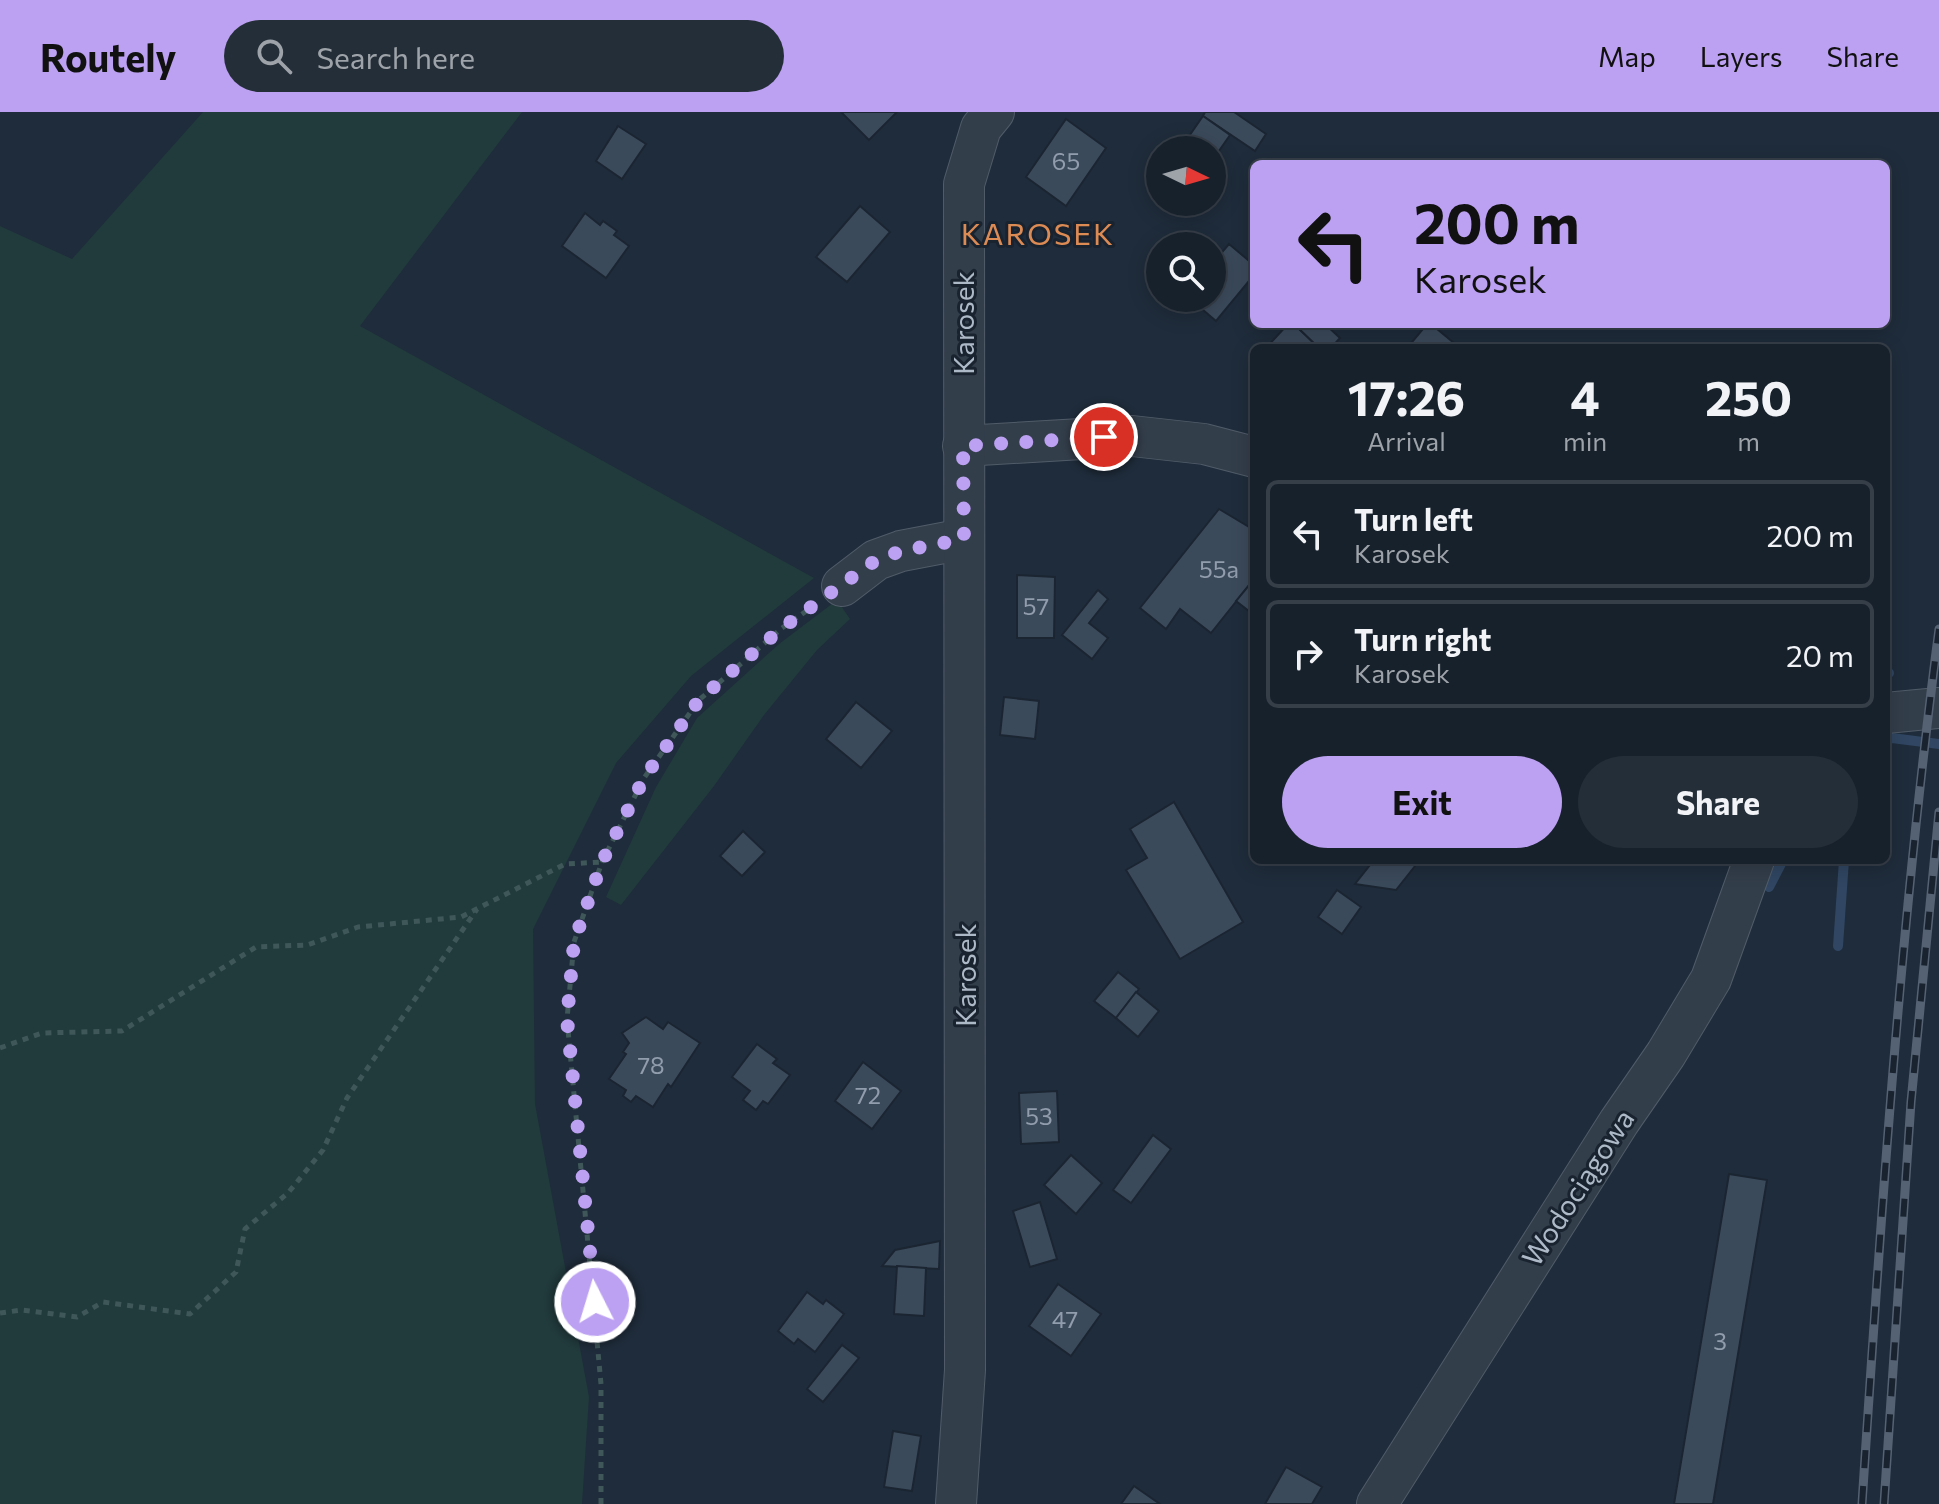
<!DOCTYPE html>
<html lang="en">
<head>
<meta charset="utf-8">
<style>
	:root { --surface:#17212c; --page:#242e38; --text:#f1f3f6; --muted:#9ea3a9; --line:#363e48; --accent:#bca0f2 }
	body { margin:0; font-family:Commissioner,sans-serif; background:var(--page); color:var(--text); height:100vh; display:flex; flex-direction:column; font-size:30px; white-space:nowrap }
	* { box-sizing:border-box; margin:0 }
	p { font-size:26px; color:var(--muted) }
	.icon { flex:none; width:44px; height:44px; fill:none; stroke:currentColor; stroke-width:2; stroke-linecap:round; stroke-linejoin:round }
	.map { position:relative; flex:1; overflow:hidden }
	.panel { position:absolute; left:1250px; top:232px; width:640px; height:520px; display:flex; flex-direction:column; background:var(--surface); border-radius:12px; box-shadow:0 4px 20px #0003,0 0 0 2px var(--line) }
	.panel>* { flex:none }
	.banner { position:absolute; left:1250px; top:48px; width:640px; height:168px; border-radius:12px; box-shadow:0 4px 20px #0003,0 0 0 2px var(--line); background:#bca0f2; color:#111; overflow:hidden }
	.needle { width:52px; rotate:95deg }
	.controls { position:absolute; left:1146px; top:24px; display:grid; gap:16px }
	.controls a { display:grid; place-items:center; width:80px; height:80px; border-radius:50%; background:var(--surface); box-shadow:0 4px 20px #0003,0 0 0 2px var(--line); font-size:40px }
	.pin { position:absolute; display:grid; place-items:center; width:68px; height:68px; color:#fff; margin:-34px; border:4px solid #fff; border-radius:50%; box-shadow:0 2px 8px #0007 }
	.me { position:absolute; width:88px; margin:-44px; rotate:355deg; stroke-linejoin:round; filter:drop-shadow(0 0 6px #0008) }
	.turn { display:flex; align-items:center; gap:28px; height:168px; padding:0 32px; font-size:36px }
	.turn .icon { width:104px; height:104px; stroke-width:2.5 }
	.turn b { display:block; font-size:56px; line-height:68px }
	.eta { display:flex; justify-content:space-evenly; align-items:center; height:136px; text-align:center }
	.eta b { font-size:48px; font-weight:700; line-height:56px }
	.action { display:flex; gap:16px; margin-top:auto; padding:16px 32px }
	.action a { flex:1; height:92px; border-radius:48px; background:var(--accent); color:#111; font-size:32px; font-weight:700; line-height:92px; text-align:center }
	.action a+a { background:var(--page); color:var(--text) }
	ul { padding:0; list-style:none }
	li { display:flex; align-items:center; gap:24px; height:108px; margin:0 16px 12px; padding:0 16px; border:4px solid var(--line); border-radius:12px }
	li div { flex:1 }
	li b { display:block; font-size:30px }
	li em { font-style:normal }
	header { display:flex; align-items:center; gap:48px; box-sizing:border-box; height:112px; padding:0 40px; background:var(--accent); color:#111 }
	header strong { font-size:38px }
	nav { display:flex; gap:44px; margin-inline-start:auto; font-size:28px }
	.search { width:560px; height:72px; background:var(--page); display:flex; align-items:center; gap:20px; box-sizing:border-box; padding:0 28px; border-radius:44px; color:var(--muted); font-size:30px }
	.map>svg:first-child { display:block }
	.green { fill:#213a3c }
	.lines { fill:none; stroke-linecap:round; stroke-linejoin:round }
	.stream { stroke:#304662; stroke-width:10 }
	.building { fill:#3b4a5b; stroke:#1b2532; stroke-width:2 }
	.minor-casing { stroke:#515c69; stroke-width:42 }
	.path { stroke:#3f5759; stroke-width:5; stroke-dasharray:6 6; stroke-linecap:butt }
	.minor { stroke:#333e4b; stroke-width:40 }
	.rail-casing { stroke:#556273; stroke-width:9 }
	.rail { stroke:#192330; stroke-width:6; stroke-dasharray:18; stroke-linecap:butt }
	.route { stroke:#bca0f2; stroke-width:14; stroke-dasharray:0 25.2 }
	.labels { text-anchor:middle; stroke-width:6; stroke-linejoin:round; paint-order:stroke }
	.number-label { font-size:24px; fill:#919dac }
	.street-label { font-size:28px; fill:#aeb9c7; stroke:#192330 }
	.neighbourhood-label { font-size:30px; letter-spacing:2px; fill:#dc8b54; stroke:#192330 }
</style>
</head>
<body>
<header>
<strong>Routely</strong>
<div class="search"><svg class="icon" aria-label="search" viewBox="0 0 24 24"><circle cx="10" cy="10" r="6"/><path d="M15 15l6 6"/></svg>Search here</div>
<nav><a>Map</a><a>Layers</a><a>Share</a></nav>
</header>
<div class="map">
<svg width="1939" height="1392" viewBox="0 0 1939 1392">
	<rect width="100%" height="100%" fill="#1f2c3b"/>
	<g class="green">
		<path d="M203 0H522L360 214 814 466 691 564 616 651 533 817 535 992 589 1285 582 1392H0V114L72 147Z"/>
		<path d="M837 488 850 507 817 538 764 603 714 674 621 793 606 785 656 675 697 606 779 532Z"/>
	</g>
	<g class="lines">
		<g class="stream">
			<path d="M1886 562 1889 561"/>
			<path d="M1886 628 1892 626 1939 632"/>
			<path d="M1769 775 1783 748"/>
			<path d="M1838 834 1844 748"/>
		</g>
	</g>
	<g class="building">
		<path d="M841 0H897L869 28Z"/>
		<path d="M1205 0H1234L1266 22 1255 39 1203 4Z"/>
		<path d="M1203 4 1230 23 1212 49V38H1197L1185 30Z"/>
		<path d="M1066 7 1106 36 1066 94 1026 65Z"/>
		<path d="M618 14 646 32 622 67 596 49Z"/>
		<path d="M860 94 890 120 847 170 816 145Z"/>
		<path d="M585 101 600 113 603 109 617 119 614 123 629 134 606 166 562 134Z"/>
		<path d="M1229 132 1254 153V163L1216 209 1189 186H1212V152Z"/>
		<path d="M1288 212H1294L1319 236H1266Z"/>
		<path d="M1294 212H1325L1340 226 1331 236H1319Z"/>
		<path d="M1427 212H1431L1460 236H1407Z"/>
		<path d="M1219 397 1254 418V467L1211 521 1180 497 1166 517 1140 496Z"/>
		<path d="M1017 463 1055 465 1054 526H1017Z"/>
		<path d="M1254 467V503L1236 489Z"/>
		<path d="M1098 478 1108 487 1089 511 1108 526 1092 547 1062 523Z"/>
		<path d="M1004 585 1039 589 1035 627 1000 623Z"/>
		<path d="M856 590 892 619 861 656 826 627Z"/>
		<path d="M1174 690 1243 810 1180 847 1126 758 1147 746 1130 717Z"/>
		<path d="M743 719 765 740 742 764 720 744Z"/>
		<path d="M1374 748H1419V749L1396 778 1355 772Z"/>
		<path d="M1337 778 1361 795 1342 822 1318 805Z"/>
		<path d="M1118 860 1139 877 1116 906 1094 889Z"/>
		<path d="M1136 880 1159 899 1138 925 1116 906Z"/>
		<path d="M646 905 663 917 668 910 700 931 671 975 668 972 653 995 636 984 631 990 623 984 626 978 609 967 626 942 623 940 629 931 622 921Z"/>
		<path d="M757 932 777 947 773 951 790 963 768 992 763 989 756 998 743 988 750 979 732 965Z"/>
		<path d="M863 950 901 979 872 1017 835 989Z"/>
		<path d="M1057 979 1059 1030 1021 1032 1019 981Z"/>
		<path d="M1153 1023 1171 1037 1131 1091 1113 1078Z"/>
		<path d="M1071 1043 1102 1071 1076 1102 1044 1073Z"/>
		<path d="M1729 1062 1767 1068 1713 1392H1674Z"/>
		<path d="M1040 1090 1057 1147 1030 1155 1013 1099Z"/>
		<path d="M940 1129 939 1157 882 1154 895 1138Z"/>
		<path d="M897 1154 926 1156 924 1204 894 1202Z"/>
		<path d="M1058 1172 1101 1202 1071 1244 1029 1214Z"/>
		<path d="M807 1180 823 1192 826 1188 844 1202 815 1240 798 1227 794 1232 778 1219Z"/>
		<path d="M842 1233 859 1246 823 1290 807 1277Z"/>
		<path d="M893 1319 921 1324 912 1379 884 1375Z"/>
		<path d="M1286 1355 1322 1375 1312 1392H1265Z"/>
		<path d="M1134 1374 1160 1392H1121Z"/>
	</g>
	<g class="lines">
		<defs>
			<g id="minor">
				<path d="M963 334 1132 324 1204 332 1254 345"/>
				<path d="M842 474 876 448 901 439 964 427"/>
				<path d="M1886 601 1939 596"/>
				<path d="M956 1392 965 1258 964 72 981 16 994 0"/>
				<path d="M1377 1392 1619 1010 1666 942 1711 867 1754 748"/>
			</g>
		</defs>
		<use href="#minor" class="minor-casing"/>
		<g class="path">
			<path d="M0 936 42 921 122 919 256 835 307 833 358 815 461 805 565 752 602 750"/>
			<path d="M0 1201 22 1198 77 1205 103 1190 190 1202 236 1160 245 1117 288 1081 323 1038 347 986 477 797"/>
			<path d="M601 1392V1272L567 907 574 830 602 750 644 666 699 588 782 516 815 493"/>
		</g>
		<use href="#minor" class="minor"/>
		<defs>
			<g id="rail">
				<path d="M1862 1392C1881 1100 1901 808 1939 517"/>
				<path d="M1884 1392 1911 990 1939 700"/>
			</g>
		</defs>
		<use href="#rail" class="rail-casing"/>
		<use href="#rail" class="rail"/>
	</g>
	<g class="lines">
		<path class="route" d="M595 1190 567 907 574 830 602 750 644 666 699 588 782 516 876 448 901 439 964 427 963 334 1104 325"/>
	</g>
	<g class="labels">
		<g class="number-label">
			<text x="1066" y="58">65</text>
			<text x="1219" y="466">55a</text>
			<text x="1036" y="503">57</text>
			<text x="651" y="962">78</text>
			<text x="868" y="992">72</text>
			<text x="1039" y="1013">53</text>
			<text x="1065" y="1216">47</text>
			<text x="1720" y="1238">3</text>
		</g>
		<g class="street-label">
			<text transform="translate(964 211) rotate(-90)" y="10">Karosek</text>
			<text transform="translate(966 863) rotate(-90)" y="10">Karosek</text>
			<text transform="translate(1578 1076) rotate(-57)" y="10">Wodociągowa</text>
		</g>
		<g class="neighbourhood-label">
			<text x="1038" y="133">KAROSEK</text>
		</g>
	</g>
</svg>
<div class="controls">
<a><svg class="needle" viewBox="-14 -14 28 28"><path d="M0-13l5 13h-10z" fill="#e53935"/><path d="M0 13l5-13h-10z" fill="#9ea3a9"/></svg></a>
<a><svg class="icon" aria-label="search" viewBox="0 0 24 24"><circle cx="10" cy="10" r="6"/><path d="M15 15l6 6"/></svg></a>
</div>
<div class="pin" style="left:1104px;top:325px;background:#d93025"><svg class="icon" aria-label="arrive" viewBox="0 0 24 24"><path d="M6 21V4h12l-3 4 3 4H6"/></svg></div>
<svg class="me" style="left:595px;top:1190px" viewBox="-20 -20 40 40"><circle r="17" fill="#bca0f2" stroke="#fff" stroke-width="3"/><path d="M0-11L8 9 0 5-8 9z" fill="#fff"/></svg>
<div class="banner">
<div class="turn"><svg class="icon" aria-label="left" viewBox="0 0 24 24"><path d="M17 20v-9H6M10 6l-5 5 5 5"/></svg><div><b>200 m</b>Karosek</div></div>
</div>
<section class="panel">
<div class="eta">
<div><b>17:26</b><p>Arrival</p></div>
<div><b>4</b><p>min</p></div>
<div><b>250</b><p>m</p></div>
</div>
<ul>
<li><svg class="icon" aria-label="left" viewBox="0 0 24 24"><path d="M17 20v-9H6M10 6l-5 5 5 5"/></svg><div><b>Turn left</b><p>Karosek</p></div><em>200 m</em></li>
<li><svg class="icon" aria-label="right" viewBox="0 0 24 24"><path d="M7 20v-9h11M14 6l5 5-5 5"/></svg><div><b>Turn right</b><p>Karosek</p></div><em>20 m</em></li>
</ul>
<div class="action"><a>Exit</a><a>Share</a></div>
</section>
</div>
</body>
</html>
